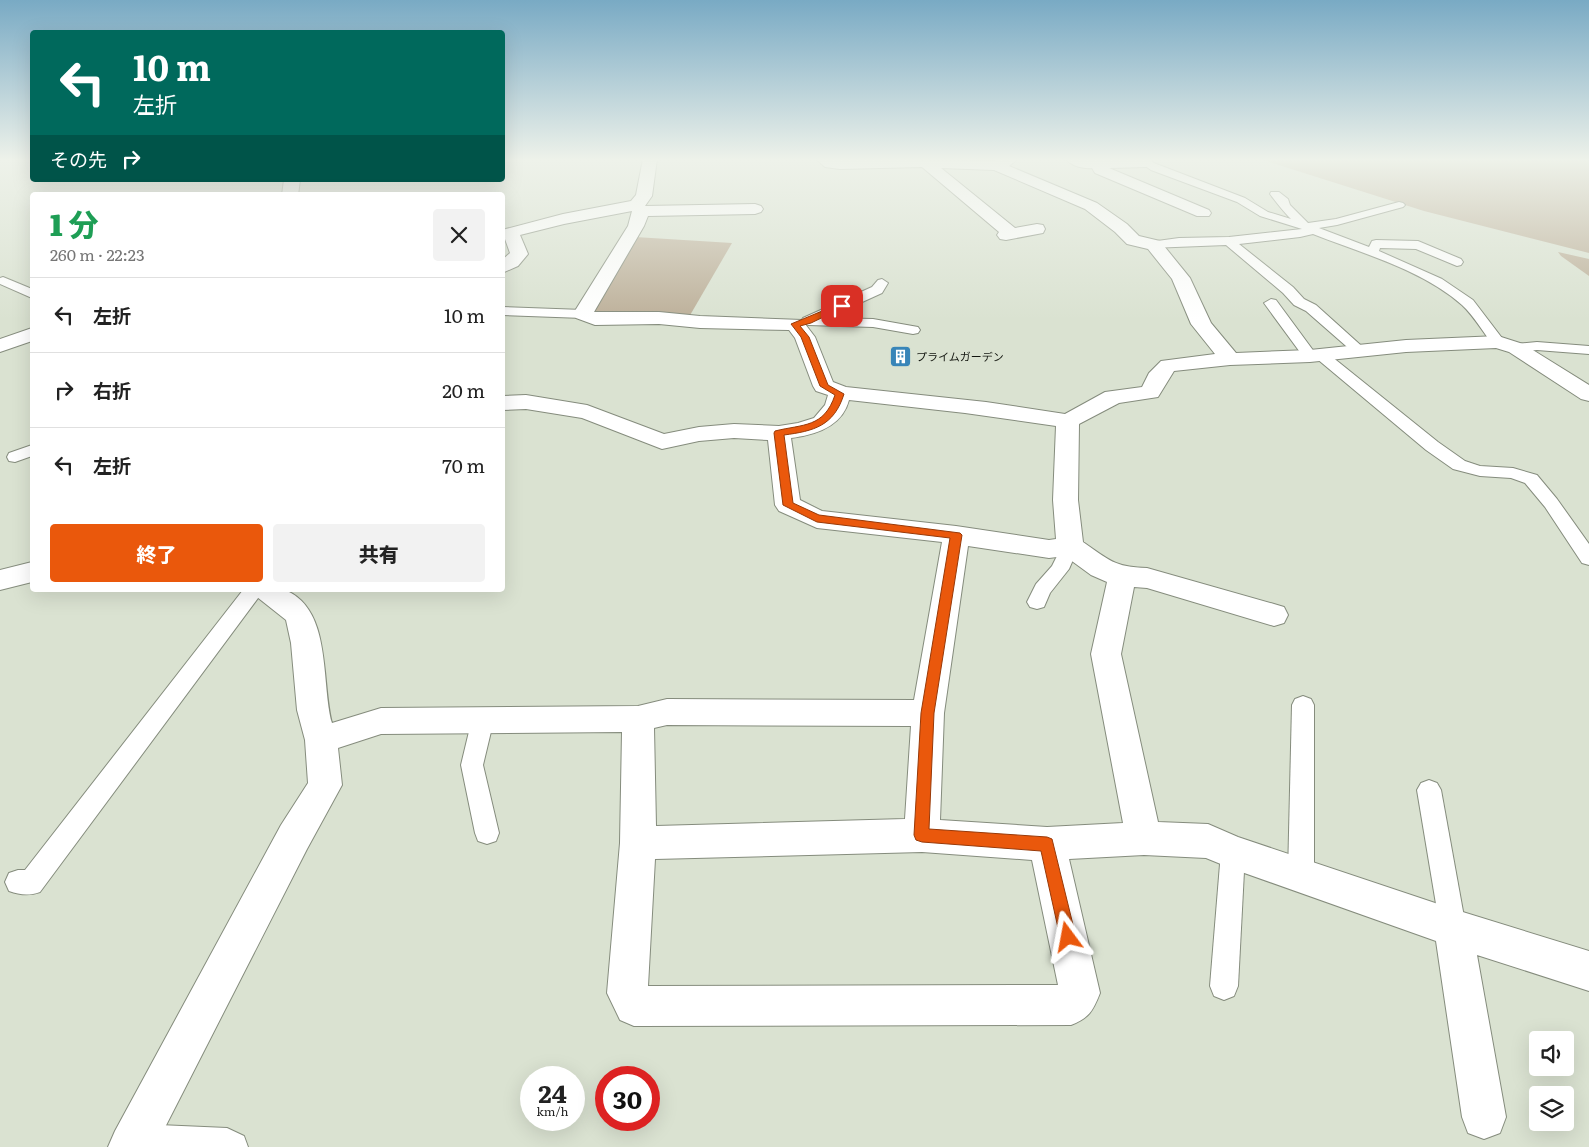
<!DOCTYPE html>
<html lang="ja">
<head>
<meta charset="utf-8">
<style>
	:root { --surface:#fff; --page:#f2f2f2; --text:#222; --muted:#767676; --line:#e0e0e0; --accent:#ea580c }
	body { margin:0; font-family:Literata,"Noto Sans JP",serif; background:var(--page); color:var(--text); height:100vh; display:flex; flex-direction:column; font-size:19px; white-space:nowrap }
	* { box-sizing:border-box; margin:0 }
	p { font-size:16px; color:var(--muted) }
	.icon { flex:none; width:28px; height:28px; fill:none; stroke:currentColor; stroke-width:2; stroke-linecap:round; stroke-linejoin:round }
	.map { position:relative; flex:1; overflow:hidden }
	.drawer { position:absolute; left:30px; top:192px; width:475px; height:400px; display:flex; flex-direction:column; background:var(--surface); border-radius:5px; box-shadow:0 5px 20px #0002 }
	.drawer>* { flex:none }
	.hud { position:absolute; left:30px; top:30px; width:475px; height:152px; border-radius:5px; box-shadow:0 5px 20px #0002; background:#00695c; color:#fff; overflow:hidden }
	.controls { position:absolute; left:1529px; top:1031px; display:grid; gap:10px }
	.controls a { display:grid; place-items:center; width:45px; height:45px; border-radius:5px; background:var(--surface); box-shadow:0 5px 20px #0002; font-size:25px }
	.speed { position:absolute; left:520px; top:1066px; display:flex; gap:10px; font-size:25px; font-weight:700; text-align:center }
	.speed>* { display:grid; place-content:center; width:65px; height:65px; border-radius:50%; background:var(--surface); box-shadow:0 5px 20px #0002; line-height:1 }
	.speed small { font-size:12px; font-weight:400 }
	.speed .limit { border:8px solid #d22; background:#fff; color:#111 }
	.pin { position:absolute; display:grid; place-items:center; width:42px; height:42px; color:#fff; margin:-21px; border-radius:10px; box-shadow:0 2px 8px #0006 }
	.me { position:absolute; width:55px; margin:-28px; rotate:347deg; stroke-linejoin:round; filter:drop-shadow(0 0 4px #0008) }
	.turn { display:flex; align-items:center; gap:18px; height:105px; padding:0 20px; font-size:22px }
	.turn .icon { width:65px; height:65px; stroke-width:2.5 }
	.turn b { display:block; font-size:35px; line-height:42px }
	.then { display:flex; align-items:center; height:48px; padding:0 20px; background:#0003; gap:10px; font-size:19px }
	.round { display:grid; place-items:center; flex:none; width:52px; height:52px; border-radius:5px; background:var(--page) }
	.overview { display:flex; align-items:center; justify-content:space-between; height:85px; padding:0 20px }
	h1 { font-size:30px; font-weight:800; line-height:38px; color:#1e9e55 }
	.cta { display:flex; gap:10px; margin-top:auto; padding:10px 20px }
	.cta a { flex:1; height:58px; border-radius:5px; background:var(--accent); color:#fff; font-size:20px; font-weight:800; line-height:58px; text-align:center }
	.cta a+a { background:var(--page); color:var(--text) }
	ul { padding:0; list-style:none }
	li { display:flex; align-items:center; gap:15px; height:75px; padding:0 20px; border-top:1px solid var(--line) }
	li div { flex:1 }
	li b { display:block; font-size:19px }
	li em { font-style:normal }
	.map>svg:first-child { display:block }
	.green { fill:#bdb09a }
	.lines { fill:none; stroke-linecap:round; stroke-linejoin:round }
	.service-casing { stroke:#858c7d; stroke-width:2 }
	.minor-casing { stroke:#858c7d; stroke-width:2 }
	.service { fill:#fff; fill-rule:evenodd }
	.minor { fill:#fff; fill-rule:evenodd }
	.route { fill:#ea580c; stroke:#983908 }
	.labels { text-anchor:middle; stroke-width:5; stroke-linejoin:round; paint-order:stroke }
	.far-poi-label { font-size:11px; fill:#11140e; stroke:#dae2d1; text-anchor:start }
</style>
</head>
<body>
<div class="map">
<svg width="1589" height="1147" viewBox="0 0 1589 1147">
	<rect width="100%" height="100%" fill="#dae2d1"/>
	<g class="green">
		<path d="M1260 159H1589V253L1424 211Z"/>
		<path d="M635 237 732 243 689 317 601 315 593 311Z"/>
		<path d="M1558 252 1589 259V276L1561 256Z"/>
	</g>
	<g class="lines">
		<defs>
			<g id="service">
				<path d="M1146 160 1245 198 1268 212 1291 219C1282 210 1277 203 1270 194L1271 192H1279L1288 199 1290 205 1308 223 1336 219 1399 202 1403 203 1405 205 1403 207 1337 225 1319 228 1369 247 1372 241 1376 240 1418 241 1461 259 1463 262 1461 265 1457 266 1416 249 1380 248 1379 251 1442 279 1473 300 1505 342 1498 346 1493 345C1483 332 1474 316 1462 305 1423 270 1361 253 1313 234L1300 237 1239 244 1293 287 1304 299 1316 305 1366 350 1359 354 1354 353 1306 311 1294 305 1283 293 1226 245 1150 248 1148 245 1150 242 1179 238 1229 237 1302 229 1260 216 1237 202 1151 170 1141 163Z"/>
				<path d="M3 277 32 289V298L0 284V278Z"/>
				<path d="M882 279 888 283 882 293 827 318 873 319 918 327 920 330 918 333 913 334 873 327 808 325 801 321 803 318 872 287 878 280Z"/>
				<path d="M1271 299 1276 300 1315 353 1321 351 1326 352 1438 442 1465 461 1480 466 1513 468 1537 475 1557 499 1589 544V565L1582 563 1545 507 1525 483 1511 478 1480 476 1453 469 1426 450 1316 358 1310 360 1305 359 1264 303Z"/>
				<path d="M502 307 583 310 590 314 583 318 502 315Z"/>
				<path d="M1537 342 1589 346V354L1537 350 1516 352 1509 348 1516 344Z"/>
				<path d="M32 445V456L15 462 9 461 7 457 9 453Z"/>
				<path d="M1070 540 1076 542 1079 546 1069 569 1050 593 1044 607 1037 609 1030 607 1027 602 1036 584 1052 566 1064 542Z"/>
				<path d="M243 590H264L40 892C29 896 20 895 9 891L5 882 9 873 18 870H25Z"/>
				<path d="M1303 696 1311 699 1314 705V875L1310 884 1301 887 1292 884 1288 875 1292 705 1295 699Z"/>
				<path d="M483 710 491 713 494 719 483 765 499 833 496 841 487 844 478 841 475 833 461 765 472 719 475 713Z"/>
				<path d="M1429 780 1437 783 1441 790 1466 928 1462 937 1453 941 1444 937 1440 928 1417 790 1421 783Z"/>
				<path d="M1233 840 1242 844 1245 852 1238 986 1234 996 1224 1000 1214 996 1210 986 1221 852 1224 844Z"/>
				<path d="M136 1124 227 1128 244 1136 248 1147H124L121 1139 125 1128Z"/>
			</g>
			<g id="minor">
				<path d="M643 159H657L652 196 645 206 755 204 761 206 763 209 761 212 755 214 648 216 644 226 594 312H659L700 316 802 320 815 337 833 382 846 387 986 402 1065 414 1105 392 1142 387 1149 373 1161 361 1215 354 1191 324 1172 279 1148 249 1127 244 1115 232 1085 209 994 170 941 168 1015 228 1037 224 1043 225 1045 229 1043 233 1006 240 1000 239 997 235 999 232 922 167 840 169 825 167 816 159 994 161 998 159H1018L1009 166 1097 203 1127 224 1139 236 1160 241 1190 278 1211 323 1236 353 1310 350 1406 340 1498 336 1523 344 1589 385V401L1581 399 1509 352 1496 348 1406 352 1310 362 1230 365 1174 371 1158 397 1119 403 1079 424 1078 500 1083 542C1109 560 1114 567 1147 568L1274 604 1284 607 1288 615 1284 623 1274 626 1147 588 1134 587 1121 654 1158 822 1208 824 1238 837 1453 909 1589 951V991L1477 955 1506 1117 1500 1133 1484 1139 1468 1133 1462 1117 1436 941 1233 869 1206 858 1144 855 1069 859 1100 993C1093 1011 1089 1018 1071 1025L634 1026 620 1020 607 993 620 843 622 732 381 734 338 748 342 785 307 849 155 1147H108L115 1131 281 825 308 783 305 740 297 710 291 643 286 620 257 597 253 590C262 590 279 587 287 591 332 611 321 683 332 723L381 708 638 706 667 699 914 700 942 542 817 528 779 511 775 505 768 440 734 438 699 441 662 449 582 418 526 409 502 410V396L526 395 587 405 664 434 699 427 734 424 779 426 798 423 814 418 825 405 828 395 816 391 813 386 795 338 789 330 700 328 659 324 595 325 576 318 573 314 628 226 632 211 564 224 520 235 528 254 518 266 502 273V260L510 253 505 239 502 240V230L563 214 631 201 636 195ZM849 400 965 413 1056 426 1053 500 1056 539 1049 540 956 526 822 511 800 500 791 438C815 435 842 427 849 400ZM968 546 1049 558 1065 556 1091 575 1107 582 1091 654 1123 823 1047 827 940 820 944 713ZM667 725 911 726 905 819 656 826 654 728ZM922 852 1032 860 1058 985 648 986 655 859Z"/>
				<path d="M1066 159 1151 160 1153 163 1151 166 1146 167 1109 168 1209 210 1211 213 1209 216H1197L1095 173 1092 168C1084 169 1071 166 1066 159Z"/>
				<path d="M284 180H300L298 195H282Z"/>
				<path d="M32 328V341L0 352V339Z"/>
				<path d="M32 562V582L0 590V570Z"/>
			</g>
		</defs>
		<use href="#service" class="service-casing"/>
		<use href="#minor" class="minor-casing"/>
		<use href="#service" class="service"/>
		<use href="#minor" class="minor"/>
	</g>
	<linearGradient id="sky" x2="0" y2="1"><stop stop-color="#79aac4"/><stop offset="0.5" stop-color="#eef2ea"/><stop offset="1" stop-color="#eef2ea" stop-opacity="0"/></linearGradient>
	<rect width="1589" height="320" fill="url(#sky)"/>
	<path class="route" d="M839 304 846 306 811 323 800 326 809 337 828 385 844 394C834 426 814 431 784 435L793 503 819 515 960 533 962 535 934 713 929 829 1047 837 1052 839 1076 937 1073 943 1068 945 1062 943 1060 937 1041 851 922 842 916 840 914 835 921 713 950 538 817 522 783 505 774 433 775 431C803 424 824 428 835 395L820 386 801 337 791 324Z"/>
	<defs>
		<symbol id="building-square" viewBox="-11 -11 22 22"><rect x="-9" y="-9" width="18" height="18" rx="4" fill="#3885b8" stroke="#dae2d1"/><path d="M-4-6H4V6H1V3H-1V6H-4ZM-2.5-4.3h1.7v1.8h-1.7ZM.8-4.3h1.7v1.8H.8ZM-2.5-1h1.7V.8h-1.7ZM.8-1h1.7V.8H.8Z" fill="#fff"/></symbol>
	</defs>
	<g fill-rule="evenodd">
		<use href="#building-square" x="888" y="344" width="25" height="25"/>
	</g>
	<g class="labels">
		<g class="far-poi-label">
			<text x="916" y="361">プライムガーデン</text>
		</g>
	</g>
</svg>
<div class="controls">
<a><svg class="icon" aria-label="sound" viewBox="0 0 24 24"><path d="M4 9h4l5-4v14l-5-4H4zM17 9q2 3 0 6"/></svg></a>
<a><svg class="icon" aria-label="layers" viewBox="0 0 24 24"><path d="M12 4l9 5-9 5-9-5zM3 14l9 5 9-5"/></svg></a>
</div>
<div class="speed"><div>24<small>km/h</small></div><div class="limit">30</div></div>
<div class="pin" style="left:842px;top:306px;background:#d93025"><svg class="icon" aria-label="arrive" viewBox="0 0 24 24"><path d="M6 21V4h12l-3 4 3 4H6"/></svg></div>
<svg class="me" style="left:1068px;top:937px" viewBox="-20 -20 40 40"><path d="M0-17L14 15 0 8-14 15z" fill="#ea580c" stroke="#fff" stroke-width="4"/></svg>
<div class="hud">
<div class="turn"><svg class="icon" aria-label="left" viewBox="0 0 24 24"><path d="M17 20v-9H6M10 6l-5 5 5 5"/></svg><div><b>10 m</b>左折</div></div>
<div class="then">その先<svg class="icon" aria-label="right" viewBox="0 0 24 24"><path d="M7 20v-9h11M14 6l5 5-5 5"/></svg></div>
</div>
<section class="drawer">
<div class="overview"><div><h1>1 分</h1><p>260 m · 22:23</p></div><a class="round"><svg class="icon" aria-label="close" viewBox="0 0 24 24"><path d="M6 6l12 12M18 6L6 18"/></svg></a></div>
<ul>
<li><svg class="icon" aria-label="left" viewBox="0 0 24 24"><path d="M17 20v-9H6M10 6l-5 5 5 5"/></svg><div><b>左折</b></div><em>10 m</em></li>
<li><svg class="icon" aria-label="right" viewBox="0 0 24 24"><path d="M7 20v-9h11M14 6l5 5-5 5"/></svg><div><b>右折</b></div><em>20 m</em></li>
<li><svg class="icon" aria-label="left" viewBox="0 0 24 24"><path d="M17 20v-9H6M10 6l-5 5 5 5"/></svg><div><b>左折</b></div><em>70 m</em></li>
</ul>
<div class="cta"><a>終了</a><a>共有</a></div>
</section>
</div>
</body>
</html>
